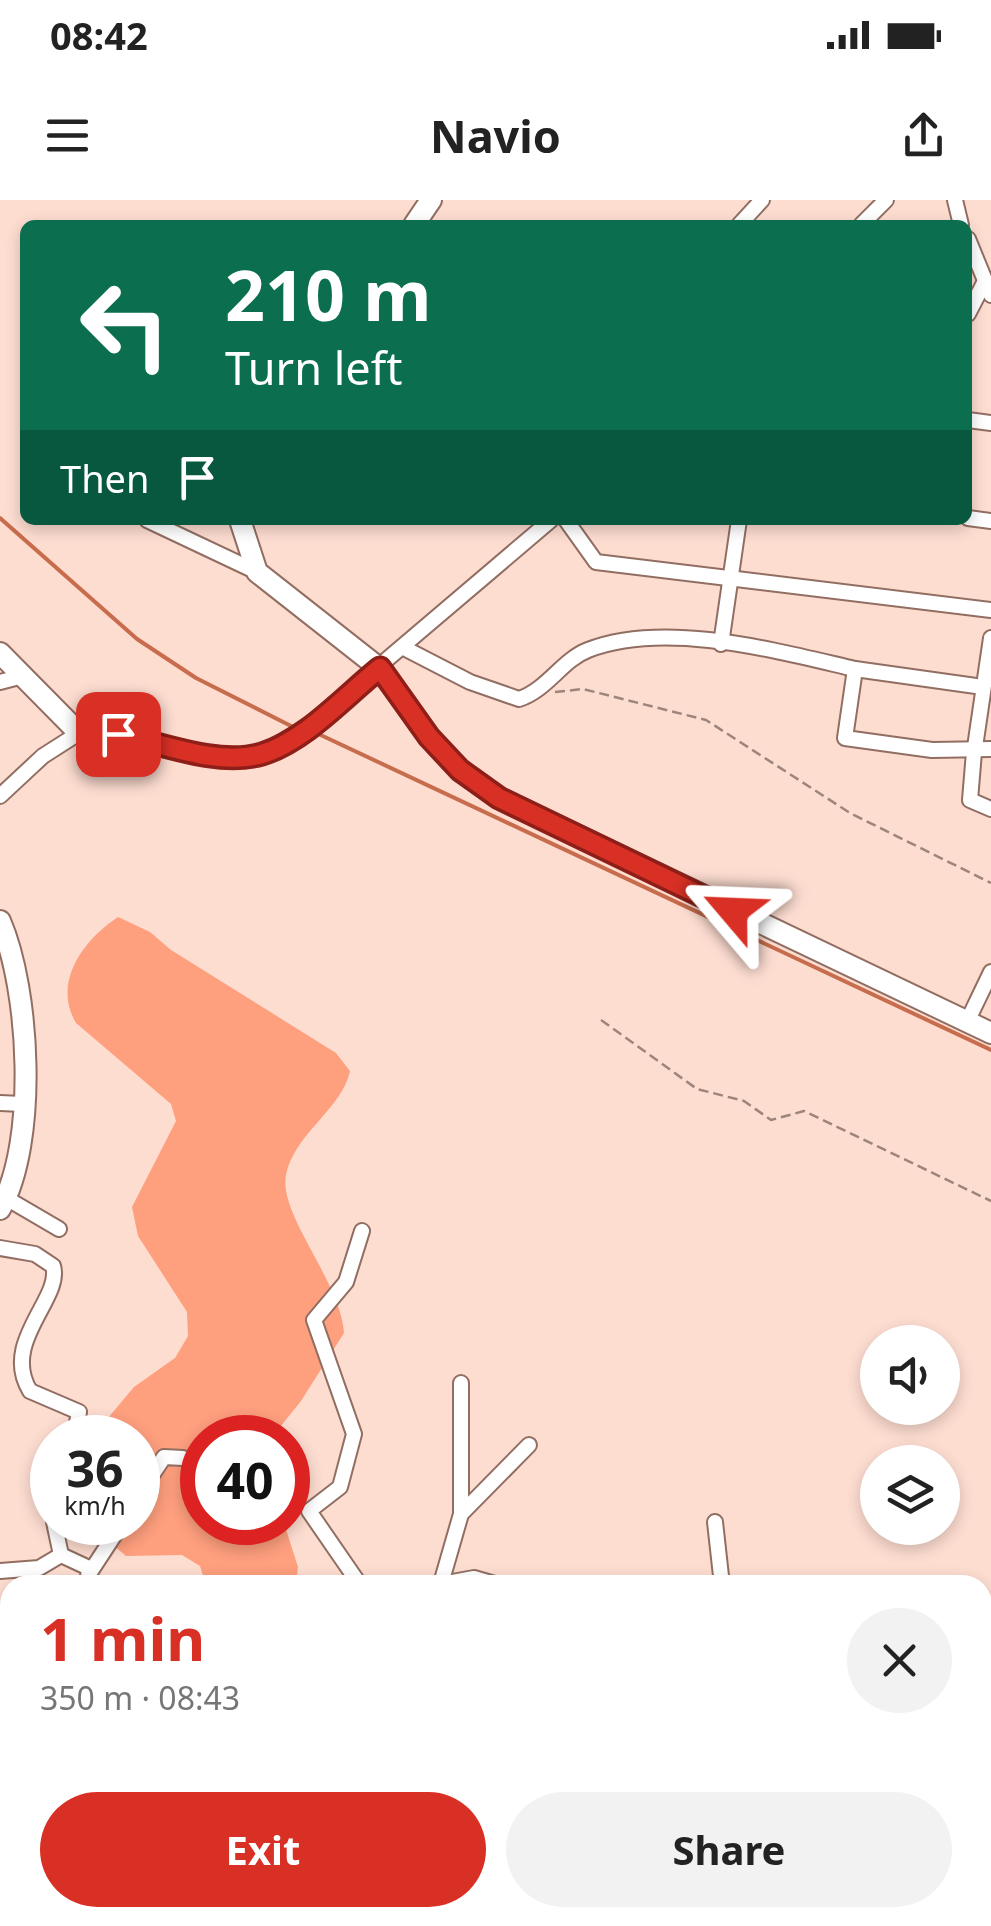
<!DOCTYPE html>
<html lang="en">
<head>
<meta charset="utf-8">
<style>
	:root { --surface:#fff; --page:#f2f2f2; --text:#222; --muted:#767676; --accent:#d93025 }
	body { margin:0; font-family:"Noto Sans",sans-serif; background:var(--page); color:var(--text); height:100vh; display:flex; flex-direction:column; font-size:38px; white-space:nowrap }
	* { box-sizing:border-box; margin:0 }
	p { font-size:32px; color:var(--muted) }
	.icon { flex:none; width:55px; height:55px; fill:none; stroke:currentColor; stroke-width:2; stroke-linecap:round; stroke-linejoin:round }
	.map { position:relative; flex:1; overflow:hidden }
	.sheet { position:absolute; left:0px; top:1375px; width:992px; height:352px; display:flex; flex-direction:column; background:var(--surface); border-radius:30px 30px 0 0; box-shadow:0 5px 15px #0003 }
	.sheet>* { flex:none }
	.banner { position:absolute; left:20px; top:20px; width:952px; height:305px; border-radius:15px; box-shadow:0 5px 15px #0003; background:#0b6e4f; color:#fff; overflow:hidden }
	.controls { position:absolute; left:860px; top:1125px; display:grid; gap:20px }
	.controls a { display:grid; place-items:center; width:100px; height:100px; border-radius:50%; background:var(--surface); box-shadow:0 5px 15px #0003; font-size:50px }
	.speed { position:absolute; left:30px; top:1215px; display:flex; gap:20px; font-size:50px; font-weight:700; text-align:center }
	.speed>* { display:grid; place-content:center; width:130px; height:130px; border-radius:50%; background:var(--surface); box-shadow:0 5px 15px #0003; line-height:1 }
	.speed small { font-size:25px; font-weight:400 }
	.speed .limit { border:15px solid #d22; background:#fff; color:#111 }
	.pin { position:absolute; display:grid; place-items:center; width:85px; height:85px; color:#fff; margin:-42px; border-radius:20px; box-shadow:0 5px 15px #0006 }
	.me { position:absolute; width:110px; margin:-55px; rotate:296deg; stroke-linejoin:round; filter:drop-shadow(0 0 8px #0008) }
	.turn { display:flex; align-items:center; gap:35px; height:210px; padding:0 40px; font-size:45px }
	.turn .icon { width:130px; height:130px; stroke-width:2.5 }
	.turn b { display:block; font-size:70px; line-height:85px }
	.then { display:flex; align-items:center; height:95px; padding:0 40px; background:#0003; gap:20px; font-size:38px }
	.round { display:grid; place-items:center; flex:none; width:105px; height:105px; border-radius:52px; background:var(--page) }
	.head { display:flex; align-items:center; justify-content:space-between; height:170px; padding:0 40px }
	h1 { font-size:60px; font-weight:700; line-height:75px; color:var(--accent) }
	.action { display:flex; gap:20px; margin-top:auto; padding:20px 40px }
	.action a { flex:1; height:115px; border-radius:60px; background:var(--accent); color:#fff; font-size:40px; font-weight:700; line-height:115px; text-align:center }
	.action a+a { background:var(--page); color:var(--text) }
	.status { display:flex; justify-content:space-between; align-items:center; height:70px; padding:0 50px; background:var(--surface); direction:ltr }
	.status svg { height:28px; fill:currentColor }
	header { display:flex; justify-content:space-between; align-items:center; height:130px; padding:0 40px; background:var(--surface); font-size:45px; font-weight:700 }
	.map>svg:first-child { display:block }
	.green { fill:#fe9f7e }
	.lines { fill:none; stroke-linecap:round; stroke-linejoin:round }
	.stream { stroke:#c76c4c; stroke-width:4 }
	.street-casing { stroke:#926e62; stroke-width:18 }
	.secondary-casing { stroke:#926e62; stroke-width:24 }
	.path { stroke:#9d857c; stroke-width:2.5; stroke-dasharray:10 5; stroke-linecap:butt }
	.street { stroke:#fff; stroke-width:14 }
	.secondary { stroke:#fff; stroke-width:20 }
	.route-casing { stroke:#8d1f18; stroke-width:25 }
	.route { stroke:#d93025; stroke-width:18 }
</style>
</head>
<body>
<div class="status"><b>08:42</b><svg viewBox="0 0 49 12"><path d="M0 12V9h3v3zM5 12V6h3v6zM10 12V3h3v9zM15 12V0h3v12zM26 1h20v11H26zM47 4h2v5h-2z"/></svg></div>
<header><svg class="icon" aria-label="menu" viewBox="0 0 24 24"><path d="M4 6h16M4 12h16M4 18h16"/></svg>Navio<svg class="icon" aria-label="share" viewBox="0 0 24 24"><path d="M12 15V3M7 8l5-5 5 5M5 13v7h14v-7"/></svg></header>
<div class="map">
<svg width="991" height="1726" viewBox="0 0 991 1726">
	<rect width="100%" height="100%" fill="#feddd1"/>
	<g class="green">
		<path d="M118 717 150 732 171 750 336 853 350 871C342 909 294 934 286 975 278 1014 341 1082 344 1133L301 1201 272 1237 202 1238V1322L284 1323 298 1367 296 1385H206L200 1366 182 1355 126 1356 87 1323 138 1322V1238L92 1237 134 1187 175 1158 188 1136 187 1112 138 1036 132 1007 176 921 171 904 76 823C52 783 83 740 118 717Z"/>
		<path d="M10 1696V1718H62L67 1726H0V1704Z"/>
	</g>
	<g class="lines">
		<g class="stream">
			<path d="M0 318 137 439 196 478 295 528"/>
			<path d="M310 530 991 850"/>
			<path d="M0 1586 10 1603"/>
			<path d="M82 1718 87 1726"/>
		</g>
		<defs>
			<g id="street">
				<path d="M955 0 961 25"/>
				<path d="M739 25 762 0"/>
				<path d="M861 25 886 0"/>
				<path d="M968 39 991 95"/>
				<path d="M968 114 985 81"/>
				<path d="M968 220 991 223"/>
				<path d="M968 318 991 321"/>
				<path d="M147 320 257 372"/>
				<path d="M566 320 596 362 991 410"/>
				<path d="M721 444 739 320"/>
				<path d="M404 448 470 482 519 499C547 490 562 460 588 450 665 420 777 451 855 469L845 538 932 550 991 549"/>
				<path d="M855 469 983 487"/>
				<path d="M0 482 23 476"/>
				<path d="M975 547 991 438"/>
				<path d="M974 552 970 600 991 609"/>
				<path d="M0 596 43 556 79 533 118 534 219 556 260 555 311 524 551 320"/>
				<path d="M967 822 991 772"/>
				<path d="M0 903 22 904"/>
				<path d="M6 998 59 1029"/>
				<path d="M0 1048 35 1054 53 1066C63 1098 0 1142 30 1191L79 1212 74 1238"/>
				<path d="M138 1296 164 1257 183 1258"/>
				<path d="M461 1314 529 1245"/>
				<path d="M54 1322 61 1355 89 1368 87 1385"/>
				<path d="M715 1322 722 1385"/>
				<path d="M0 1371 39 1368 61 1355"/>
				<path d="M89 1374 123 1322"/>
				<path d="M442 1380 461 1314V1183"/>
				<path d="M360 1385 309 1311 340 1287 354 1234 314 1120 346 1082 362 1031"/>
				<path d="M436 1385 474 1378 498 1385"/>
				<path d="M0 1693 10 1686"/>
			</g>
			<g id="secondary">
				<path d="M414 25 431 0"/>
				<path d="M240 320 257 372 379 468 429 537 460 571 499 598 991 833"/>
				<path d="M0 453 79 533"/>
				<path d="M0 721C30 790 38 942 0 1009"/>
				<path d="M0 1536 10 1550"/>
				<path d="M178 1718 185 1726"/>
			</g>
		</defs>
		<use href="#street" class="street-casing"/>
		<use href="#secondary" class="secondary-casing"/>
		<g class="path">
			<path d="M555 492 583 489 706 520 850 613 991 683"/>
			<path d="M601 820 697 889 744 901 771 920 804 911 991 1001"/>
			<path d="M67 1718 72 1726"/>
		</g>
		<use href="#street" class="street"/>
		<use href="#secondary" class="secondary"/>
	</g>
	<g class="lines">
		<defs>
			<path id="route" d="M118 534C160 543 218 567 262 554 305 541 345 496 380 468L429 537 460 570 499 598 733 711"/>
		</defs>
		<use href="#route" class="route-casing"/>
		<use href="#route" class="route"/>
	</g>
</svg>
<div class="controls">
<a><svg class="icon" aria-label="sound" viewBox="0 0 24 24"><path d="M4 9h4l5-4v14l-5-4H4zM17 9q2 3 0 6"/></svg></a>
<a><svg class="icon" aria-label="layers" viewBox="0 0 24 24"><path d="M12 4l9 5-9 5-9-5zM3 14l9 5 9-5"/></svg></a>
</div>
<div class="speed"><div>36<small>km/h</small></div><div class="limit">40</div></div>
<div class="pin" style="left:118px;top:534px;background:#d93025"><svg class="icon" aria-label="arrive" viewBox="0 0 24 24"><path d="M6 21V4h12l-3 4 3 4H6"/></svg></div>
<svg class="me" style="left:733px;top:711px" viewBox="-20 -20 40 40"><path d="M0-17L14 15 0 8-14 15z" fill="#d93025" stroke="#fff" stroke-width="4"/></svg>
<div class="banner">
<div class="turn"><svg class="icon" aria-label="left" viewBox="0 0 24 24"><path d="M17 20v-9H6M10 6l-5 5 5 5"/></svg><div><b>210 m</b>Turn left</div></div>
<div class="then">Then<svg class="icon" aria-label="arrive" viewBox="0 0 24 24"><path d="M6 21V4h12l-3 4 3 4H6"/></svg></div>
</div>
<section class="sheet">
<div class="head"><div><h1>1 min</h1><p>350 m · 08:43</p></div><a class="round"><svg class="icon" aria-label="close" viewBox="0 0 24 24"><path d="M6 6l12 12M18 6L6 18"/></svg></a></div>
<div class="action"><a>Exit</a><a>Share</a></div>
</section>
</div>
</body>
</html>
